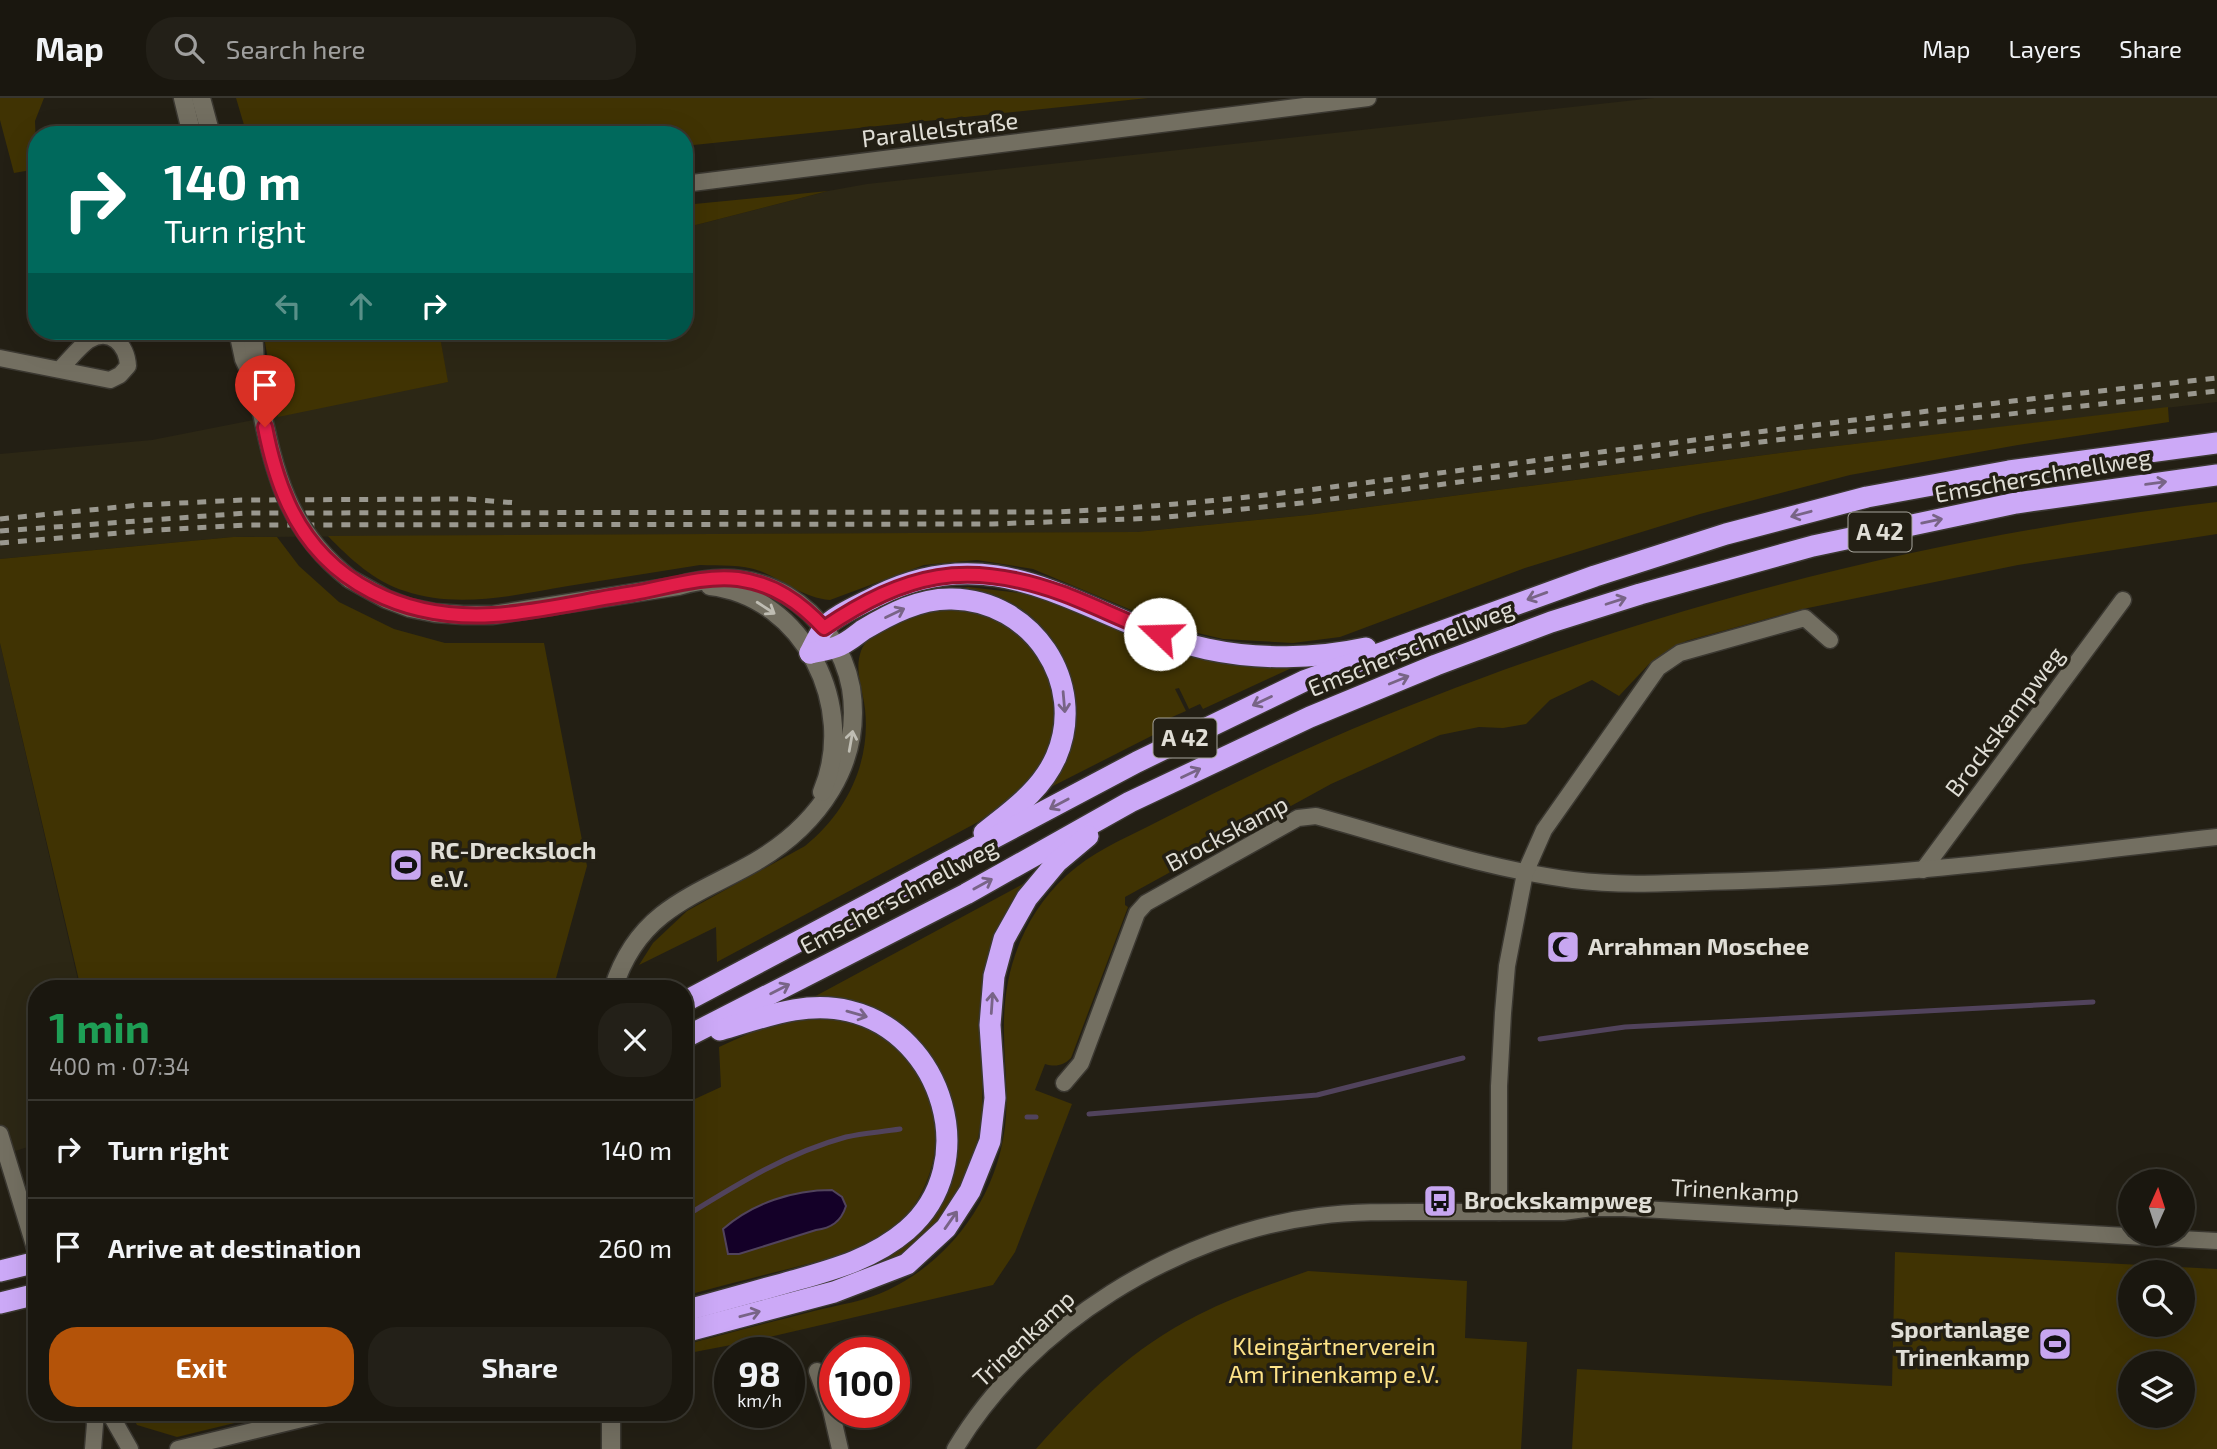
<!DOCTYPE html>
<html lang="en">
<head>
<meta charset="utf-8">
<style>
	:root { --surface:#1a170f; --page:#232018; --text:#f1f3f6; --muted:#9f9f9e; --line:#38362f; --accent:#b45309 }
	body { margin:0; font-family:"Exo 2",sans-serif; background:var(--page); color:var(--text); height:100vh; display:flex; flex-direction:column; font-size:26px; white-space:nowrap }
	* { box-sizing:border-box; margin:0 }
	p { font-size:23px; color:var(--muted) }
	.icon { flex:none; width:38px; height:38px; fill:none; stroke:currentColor; stroke-width:2; stroke-linecap:round; stroke-linejoin:round }
	.map { position:relative; flex:1; overflow:hidden }
	.drawer { position:absolute; left:28px; top:882px; width:665px; height:441px; display:flex; flex-direction:column; background:var(--surface); border-radius:28px; box-shadow:0 7px 28px #0002,0 0 0 2px var(--line) }
	.drawer>* { flex:none }
	.guide { position:absolute; left:28px; top:28px; width:665px; height:214px; border-radius:28px; box-shadow:0 7px 28px #0002,0 0 0 2px var(--line); background:#00695c; color:#fff; overflow:hidden }
	.needle { width:46px; rotate:3deg }
	.tools { position:absolute; left:2118px; top:1071px; display:grid; gap:14px }
	.tools a { display:grid; place-items:center; width:77px; height:77px; border-radius:50%; background:var(--surface); box-shadow:0 7px 28px #0002,0 0 0 2px var(--line); font-size:35px }
	.speed { position:absolute; left:714px; top:1239px; display:flex; gap:14px; font-size:35px; font-weight:700; text-align:center }
	.speed>* { display:grid; place-content:center; width:91px; height:91px; border-radius:50%; background:var(--surface); box-shadow:0 7px 28px #0002,0 0 0 2px var(--line); line-height:1 }
	.speed small { font-size:18px; font-weight:400 }
	.speed .limit { border:10px solid #d22; background:#fff; color:#111 }
	.pin { position:absolute; display:grid; place-items:center; width:60px; height:60px; color:#fff; margin:-72px -30px; border-radius:50% 50% 50% 0; rotate:-45deg; box-shadow:0 0 7px #0007 }
	.pin .icon { rotate:45deg }
	.me { position:absolute; width:77px; margin:-38px; rotate:291deg; stroke-linejoin:round; filter:drop-shadow(0 0 5px #0008) }
	.turn { display:flex; align-items:center; gap:24px; height:147px; padding:0 21px; font-size:32px }
	.turn .icon { width:91px; height:91px; stroke-width:2.5 }
	.turn b { display:block; font-size:49px; line-height:60px }
	.lanes { display:flex; align-items:center; height:66px; padding:0 21px; background:#0003; justify-content:center; gap:35px; direction:ltr }
	.lanes .off { opacity:.35 }
	.round { display:grid; place-items:center; flex:none; width:74px; height:74px; border-radius:28px; background:var(--page) }
	.overview { display:flex; align-items:center; justify-content:space-between; height:119px; padding:0 21px }
	h1 { font-size:42px; font-weight:700; line-height:52px; color:#1e9e55 }
	.primary-button { display:flex; gap:14px; margin-top:auto; padding:14px 21px }
	.primary-button a { flex:1; height:80px; border-radius:28px; background:var(--accent); color:#fff; font-size:28px; font-weight:700; line-height:80px; text-align:center }
	.primary-button a+a { background:var(--page); color:var(--text) }
	ul { padding:0; list-style:none }
	li { display:flex; align-items:center; gap:21px; height:98px; padding:0 21px; border-top:2px solid var(--line) }
	li div { flex:1 }
	li b { display:block; font-size:26px }
	li em { font-style:normal }
	header { display:flex; align-items:center; gap:42px; box-sizing:border-box; height:98px; padding:0 35px; background:var(--surface); border-bottom:2px solid var(--line) }
	header strong { font-size:33px }
	nav { display:flex; gap:38px; margin-inline-start:auto; font-size:24px }
	.search { width:490px; height:63px; background:var(--page); display:flex; align-items:center; gap:18px; box-sizing:border-box; padding:0 24px; border-radius:28px; color:var(--muted); font-size:26px }
	.map>svg:first-child { display:block }
	.built { fill:#2c2715 }
	.green { fill:#403303; fill-rule:evenodd }
	.water { fill:#140028; stroke:#51435c; stroke-width:2 }
	.lines { fill:none; stroke-linecap:round; stroke-linejoin:round }
	.stream { stroke:#51435c; stroke-width:5 }
	.street-casing { stroke:#3b3831; stroke-width:19 }
	.secondary-casing { stroke:#3b3831; stroke-width:21 }
	.highway-casing { stroke:#3b3831; stroke-width:24 }
	.street { stroke:#736f61; stroke-width:16 }
	.secondary { stroke:#736f61; stroke-width:18 }
	.highway { stroke:#cca9f7; stroke-width:21 }
	.rail { stroke:#9a988f; stroke-width:5; stroke-dasharray:9 9; stroke-linecap:butt }
	.secondary-bridge-casing { stroke:#3b3831; stroke-width:21; stroke-linecap:butt }
	.secondary-bridge { stroke:#736f61; stroke-width:18 }
	.oneway { stroke:#786486 }
	.oneway2 { stroke:#bfbdb3 }
	.route-casing { stroke:#92132f; stroke-width:18 }
	.route { stroke:#e11d48; stroke-width:12 }
	.labels { text-anchor:middle; stroke-width:7; stroke-linejoin:round; paint-order:stroke }
	.shield { fill:#231f14; stroke:#a7a59c; stroke-width:2 }
	.shield-label { font-size:23px; font-weight:bold; fill:#e0ded6 }
	.street-label { font-size:24px; fill:#e0ded6; stroke:#231f14 }
	.poi-label { font-size:24px; font-weight:bold; fill:#e0ded6; stroke:#231f14; text-anchor:start }
	.park-label { font-size:24px; fill:#fee388; stroke:#231f14 }
</style>
</head>
<body>
<header>
<strong>Map</strong>
<div class="search"><svg class="icon" aria-label="search" viewBox="0 0 24 24"><circle cx="10" cy="10" r="6"/><path d="M15 15l6 6"/></svg>Search here</div>
<nav><a>Map</a><a>Layers</a><a>Share</a></nav>
</header>
<div class="map">
<svg width="2217" height="1351" viewBox="0 0 2217 1351">
	<rect width="100%" height="100%" fill="#231f14"/>
	<g class="built">
		<path d="M1654 0H2217V304L1803 352 1308 417 1137 434 233 439 0 461V356L152 342 447 284 439 233H684V130L828 93 867 86Z"/>
		<path d="M0 545 80 891H37V1046L0 1058Z"/>
	</g>
	<g class="green">
		<path d="M0 0H44L35 23 37 71 14 75 0 22Z"/>
		<path d="M236 0H1148L684 48V37H247Z"/>
		<path d="M828 93 684 130V107Z"/>
		<path d="M263 233H439L448 284 278 319Z"/>
		<path d="M2168 309 2169 324 2018 347 1850 377 1700 416 1525 470 1340 539 1293 545 1223 541 1172 529 1033 471 977 462 924 467 830 502C803 500 785 483 760 473 741 466 720 468 700 467 656 474 612 481 568 488 516 497 457 511 405 493 375 484 349 460 328 438L1137 434 1308 417 1803 352Z"/>
		<path d="M2217 404V436L2018 467 1803 511 1686 543 1649 566 1619 598 1592 582 1550 602 1526 626 1503 630 1479 629 1440 637 1331 686 1125 799V807L1128 809 1071 960C1063 968 1055 969 1045 966L1035 992 1072 1006 1015 1154 993 1187 752 1243 684 1256V1247C728 1235 771 1224 814 1213 838 1207 866 1203 888 1192 955 1160 1001 1092 1006 1018 1008 986 1003 954 1004 922 1005 867 1026 814 1067 777 1091 755 1121 742 1149 728 1178 713 1206 699 1235 685 1315 645 1398 611 1482 580 1720 492 1966 434 2217 404Z"/>
		<path d="M233 439H277L299 468 339 504 394 531 445 545H544L587 768 553 891H81L0 545V461Z"/>
		<path d="M968 489 1020 495 1298 567 1203 611 1200 606 1189 611 1179 590 1175 591 1186 613 1165 622 1169 629 1049 690C1056 676 1066 661 1071 646 1090 588 1055 521 999 499 986 493 971 492 957 491Z"/>
		<path d="M966 511C985 518 1008 523 1023 539 1056 572 1066 626 1042 667 1027 691 1001 708 978 724L717 864 716 829 639 867 653 845 687 813 805 748C846 715 871 665 865 611 863 592 854 572 861 553 868 532 912 515 933 512 944 510 955 511 966 511Z"/>
		<path d="M1023 786 1024 789C1009 817 989 845 984 876 976 920 984 966 982 1010 979 1068 945 1140 889 1165 878 1170 866 1173 854 1177L882 1162 918 1135 953 1010 937 970 927 954 913 939 812 900Z"/>
		<path d="M817 918C836 921 857 921 873 931 933 968 954 1040 918 1101 910 1116 897 1131 882 1140 855 1156 823 1162 792 1170 756 1179 720 1188 684 1198V1006L721 989 719 949 767 927Z"/>
		<path d="M1895 1154 2217 1171V1351H1572L1577 1271 1892 1288ZM2130 1174H2182V1227H2130ZM2130 1265H2182V1318H2130Z"/>
		<path d="M1308 1173 1467 1183 1465 1240 1527 1244 1521 1351H1036C1083 1298 1134 1249 1198 1217 1233 1199 1271 1186 1308 1173Z"/>
		<path d="M130 1314H280L177 1339 137 1327Z"/>
	</g>
	<path class="water" d="M832 1092 842 1099 846 1108C841 1124 831 1130 816 1132L739 1156H728L723 1131C753 1105 793 1092 832 1092Z"/>
	<g class="lines">
		<g class="stream">
			<path d="M1540 941 1625 929 2093 904"/>
			<path d="M1089 1016 1317 997 1463 960"/>
			<path d="M1027 1019H1036"/>
			<path d="M684 1119C736 1087 787 1055 846 1039 863 1035 882 1034 900 1031"/>
		</g>
		<defs>
			<g id="street">
				<path d="M684 86 1368 0"/>
				<path d="M0 260 110 282 120 277 128 268C127 248 111 229 89 242 79 249 69 262 60 271"/>
				<path d="M1923 772 2123 502"/>
				<path d="M1064 985 1081 965 1137 815 1146 805 1298 720 1316 718C1400 741 1486 771 1573 782 1628 789 1686 784 1742 783 1901 778 2059 757 2217 739"/>
				<path d="M0 1036 37 1157"/>
				<path d="M1499 1114V988L1503 915 1507 868 1525 775 1544 732 1658 570 1680 555 1805 520 1830 542"/>
				<path d="M817 1273 831 1312 840 1351"/>
				<path d="M109 1314 130 1351"/>
				<path d="M93 1351 95 1326 93 1314"/>
				<path d="M178 1351 331 1314"/>
				<path d="M955 1351C1029 1227 1177 1136 1319 1118 1359 1113 1400 1114 1441 1114 1481 1114 1522 1114 1563 1114L1592 1110H1624L2217 1143"/>
			</g>
			<g id="secondary">
				<path d="M183 0 192 37"/>
				<path d="M201 0 211 37"/>
				<path d="M238 233 244 261 256 287"/>
				<path d="M253 233 256 280"/>
				<path d="M350 481 386 501 410 510 435 515 463 517H493L678 488C715 477 752 478 786 497 820 517 844 552 851 590 863 666 818 727 755 764 724 782 690 795 662 817 638 836 622 862 613 891"/>
				<path d="M710 488C804 499 858 609 822 694"/>
				<path d="M611 1314V1351"/>
			</g>
			<g id="highway">
				<path d="M810 555C814 547 818 538 823 531 833 518 862 506 877 498 1005 434 1089 525 1207 551 1258 562 1315 561 1366 550"/>
				<path d="M810 555C818 553 828 552 836 549 846 546 855 538 863 532 890 516 920 500 952 501 1032 502 1088 585 1056 659 1041 693 1011 713 984 735"/>
				<path d="M684 904 1137 664 1304 583 1595 478 1726 436 1867 399 2009 373 2217 345"/>
				<path d="M684 940 966 796 1130 704 1310 619 1436 567 1551 524 1640 496 1813 448 2016 405 2217 377"/>
				<path d="M0 1173 37 1164"/>
				<path d="M0 1205 37 1196"/>
				<path d="M684 1213C717 1204 749 1195 782 1186 827 1173 871 1163 907 1132 983 1066 943 935 849 913 805 902 762 920 720 932"/>
				<path d="M684 1234 834 1194 907 1166 946 1130 970 1093 990 1043 995 1000 990 927 994 878 1004 841 1027 800 1057 764 1088 738"/>
			</g>
		</defs>
		<use href="#street" class="street-casing"/>
		<use href="#secondary" class="secondary-casing"/>
		<use href="#highway" class="highway-casing"/>
		<use href="#street" class="street"/>
		<use href="#secondary" class="secondary"/>
		<use href="#highway" class="highway"/>
		<g class="rail">
			<path d="M0 421 140 407 242 402 466 401 517 405"/>
			<path d="M0 433 247 415 1052 414C1213 408 1373 383 1532 363 1760 333 1988 305 2217 280"/>
			<path d="M0 445 155 432 248 427 992 426 1158 420 1301 405 1776 342 2217 293"/>
		</g>
		<defs>
			<path id="secondary-bridge" d="M256 287C273 366 282 428 350 481"/>
		</defs>
		<use href="#secondary-bridge" class="secondary-bridge-casing"/>
		<use href="#secondary-bridge" class="secondary-bridge"/>
	</g>
	<defs><path id="oneway-shaft" d="M-6 0H5M1.5-3L5.5 0L1.5 3" fill="none" stroke-width="1.6" stroke-linecap="round" stroke-linejoin="round" transform="scale(1.75)"/></defs>
	<g class="oneway">
		<use href="#oneway-shaft" transform="translate(2156 385) rotate(-8)"/>
		<use href="#oneway-shaft" transform="translate(1801 416) rotate(165)"/>
		<use href="#oneway-shaft" transform="translate(1932 423) rotate(-12)"/>
		<use href="#oneway-shaft" transform="translate(1537 498) rotate(160)"/>
		<use href="#oneway-shaft" transform="translate(1616 503) rotate(-18)"/>
		<use href="#oneway-shaft" transform="translate(895 515) rotate(-26)"/>
		<use href="#oneway-shaft" transform="translate(1399 582) rotate(-22)"/>
		<use href="#oneway-shaft" transform="translate(1262 603) rotate(154)"/>
		<use href="#oneway-shaft" transform="translate(1064 604) rotate(85)"/>
		<use href="#oneway-shaft" transform="translate(1191 675) rotate(-25)"/>
		<use href="#oneway-shaft" transform="translate(1059 706) rotate(152)"/>
		<use href="#oneway-shaft" transform="translate(983 786) rotate(-29)"/>
		<use href="#oneway-shaft" transform="translate(780 891) rotate(-27)"/>
		<use href="#oneway-shaft" transform="translate(992 905) rotate(-86)"/>
		<use href="#oneway-shaft" transform="translate(857 916) rotate(16)"/>
		<use href="#oneway-shaft" transform="translate(951 1122) rotate(-55)"/>
		<use href="#oneway-shaft" transform="translate(750 1216) rotate(-15)"/>
	</g>
	<g class="oneway2">
		<use href="#oneway-shaft" transform="translate(766 510) rotate(33)"/>
		<use href="#oneway-shaft" transform="translate(851 643) rotate(-80)"/>
	</g>
	<g class="lines">
		<defs>
			<path id="route" d="M265 329C270 355 277 381 288 405 325 487 407 522 493 517 540 514 587 502 634 495 667 489 705 477 738 481 774 486 800 504 824 530 906 475 966 461 1061 495 1094 507 1126 524 1160 536"/>
		</defs>
		<use href="#route" class="route-casing"/>
		<use href="#route" class="route"/>
	</g>
	<defs>
		<symbol id="stadium-square" viewBox="-11 -11 22 22"><rect x="-9" y="-9" width="18" height="18" rx="4" fill="#c7a6f0" stroke="#231f14"/><path d="M0-5a6.5 5 0 1 0 0 10a6.5 5 0 1 0 0-10ZM-3.5-1.8h7v3.6h-7Z" fill="#111"/></symbol>
		<symbol id="mosque-square" viewBox="-11 -11 22 22"><rect x="-9" y="-9" width="18" height="18" rx="4" fill="#c7a6f0" stroke="#231f14"/><path d="M3.5-4.9A6 6 0 1 0 3.5 4.9A5 5 0 1 1 3.5-4.9Z" fill="#111"/></symbol>
		<symbol id="bus-square" viewBox="-11 -11 22 22"><rect x="-9" y="-9" width="18" height="18" rx="4" fill="#c7a6f0" stroke="#231f14"/><path d="M-5-6H5V4H4V6H2V4H-2V6H-4V4H-5ZM-3.5-4V0h7V-4ZM-3.5 1.2v1.5H-2V1.2ZM2 1.2v1.5H3.5V1.2Z" fill="#111"/></symbol>
	</defs>
	<g fill-rule="evenodd">
		<use href="#stadium-square" x="387" y="748" width="38" height="38"/>
		<use href="#mosque-square" x="1544" y="830" width="38" height="38"/>
		<use href="#bus-square" x="1421" y="1084" width="38" height="38"/>
		<use href="#stadium-square" x="2036" y="1227" width="38" height="38"/>
	</g>
	<g class="labels">
		<g class="shield">
			<rect x="1848.5" y="414.5" width="63" height="39" rx="5"/>
			<rect x="1153.5" y="620.5" width="63" height="39" rx="5"/>
		</g>
		<g class="shield-label">
			<text x="1880" y="442">A 42</text>
			<text x="1185" y="648">A 42</text>
		</g>
		<g class="street-label">
			<text transform="translate(940 32) rotate(-7)" y="8">Parallelstraße</text>
			<text transform="translate(2043 378) rotate(-10)" y="8">Emscherschnellweg</text>
			<text transform="translate(1411 551) rotate(-22)" y="8">Emscherschnellweg</text>
			<text transform="translate(2005 624) rotate(-53)" y="8">Brockskampweg</text>
			<text transform="translate(1227 736) rotate(-28)" y="8">Brockskamp</text>
			<text transform="translate(899 799) rotate(-28)" y="8">Emscherschnellweg</text>
			<text transform="translate(1735 1093) rotate(3)" y="8">Trinenkamp</text>
			<text transform="translate(1024 1241) rotate(-43)" y="8">Trinenkamp</text>
		</g>
		<g class="poi-label">
			<text x="430" y="761">RC-Drecksloch<tspan x="430" dy="28">e.V.</tspan></text>
			<text x="1588" y="857">Arrahman Moschee</text>
			<text x="1464" y="1111">Brockskampweg</text>
			<text x="2030" y="1240" text-anchor="end">Sportanlage<tspan x="2030" dy="28">Trinenkamp</tspan></text>
		</g>
		<g class="park-label">
			<text x="1334" y="1257">Kleingärtnerverein<tspan x="1334" dy="28">Am Trinenkamp e.V.</tspan></text>
		</g>
	</g>
</svg>
<div class="tools">
<a><svg class="needle" viewBox="-14 -14 28 28"><path d="M0-13l5 13h-10z" fill="#e53935"/><path d="M0 13l5-13h-10z" fill="#9f9f9e"/></svg></a>
<a><svg class="icon" aria-label="search" viewBox="0 0 24 24"><circle cx="10" cy="10" r="6"/><path d="M15 15l6 6"/></svg></a>
<a><svg class="icon" aria-label="layers" viewBox="0 0 24 24"><path d="M12 4l9 5-9 5-9-5zM3 14l9 5 9-5"/></svg></a>
</div>
<div class="speed"><div>98<small>km/h</small></div><div class="limit">100</div></div>
<div class="pin" style="left:265px;top:329px;background:#d93025"><svg class="icon" aria-label="arrive" viewBox="0 0 24 24"><path d="M6 21V4h12l-3 4 3 4H6"/></svg></div>
<svg class="me" style="left:1160px;top:536px" viewBox="-20 -20 40 40"><circle r="19" fill="#fff"/><path d="M0-13L10 11 0 6-10 11z" fill="#e11d48"/></svg>
<div class="guide">
<div class="turn"><svg class="icon" aria-label="right" viewBox="0 0 24 24"><path d="M7 20v-9h11M14 6l5 5-5 5"/></svg><div><b>140 m</b>Turn right</div></div>
<div class="lanes"><svg class="icon off" aria-label="left" viewBox="0 0 24 24"><path d="M17 20v-9H6M10 6l-5 5 5 5"/></svg><svg class="icon off" aria-label="ahead" viewBox="0 0 24 24"><path d="M12 20V5M6 11l6-6 6 6"/></svg><svg class="icon" aria-label="right" viewBox="0 0 24 24"><path d="M7 20v-9h11M14 6l5 5-5 5"/></svg></div>
</div>
<section class="drawer">
<div class="overview"><div><h1>1 min</h1><p>400 m · 07:34</p></div><a class="round"><svg class="icon" aria-label="close" viewBox="0 0 24 24"><path d="M6 6l12 12M18 6L6 18"/></svg></a></div>
<ul>
<li><svg class="icon" aria-label="right" viewBox="0 0 24 24"><path d="M7 20v-9h11M14 6l5 5-5 5"/></svg><div><b>Turn right</b></div><em>140 m</em></li>
<li><svg class="icon" aria-label="arrive" viewBox="0 0 24 24"><path d="M6 21V4h12l-3 4 3 4H6"/></svg><div><b>Arrive at destination</b></div><em>260 m</em></li>
</ul>
<div class="primary-button"><a>Exit</a><a>Share</a></div>
</section>
</div>
</body>
</html>
